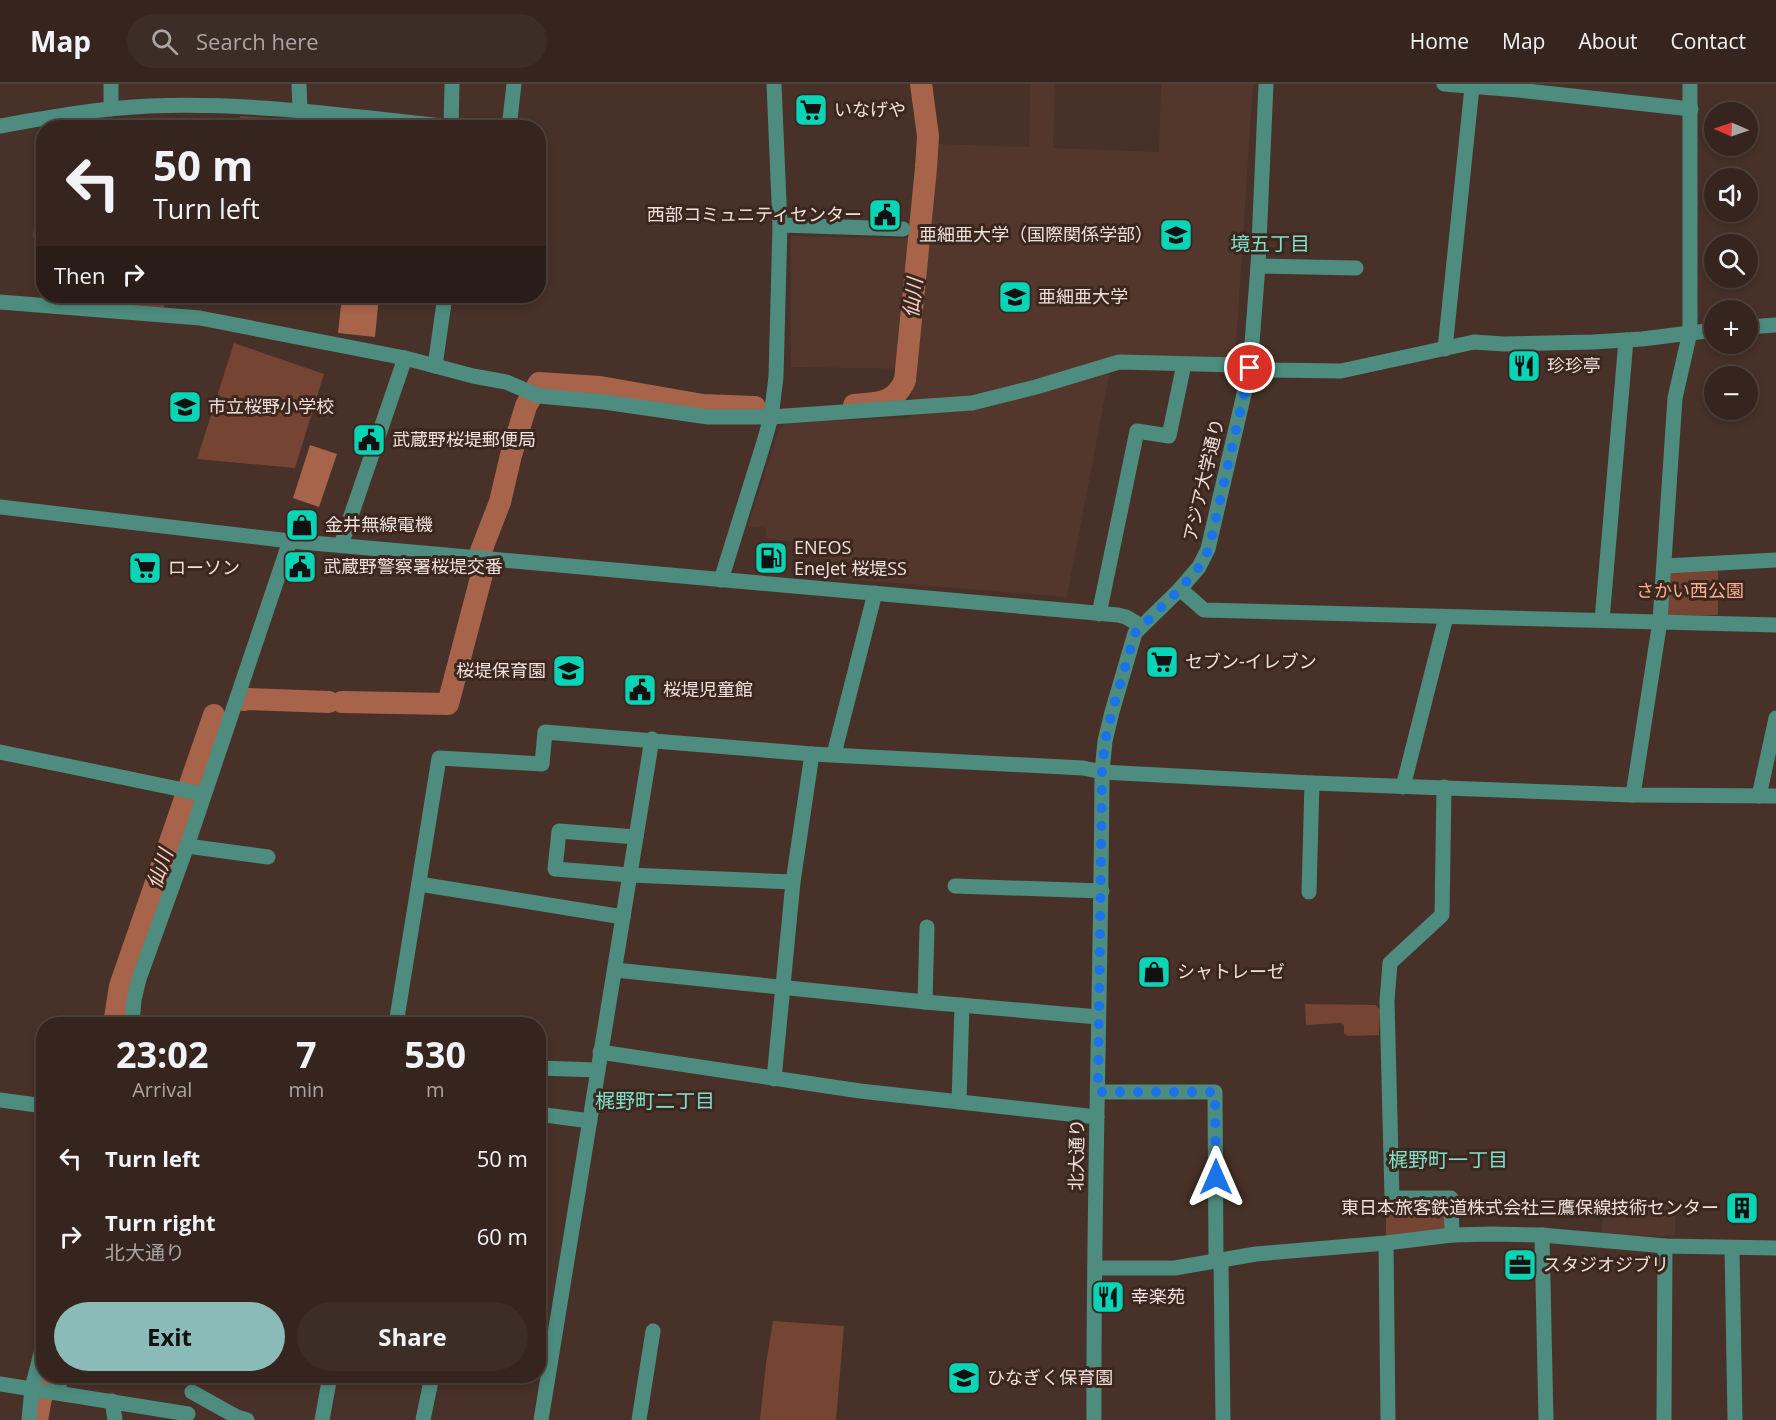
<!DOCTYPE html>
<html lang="en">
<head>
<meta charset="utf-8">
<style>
	:root { --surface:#35251e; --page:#3d2d27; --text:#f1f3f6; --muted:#aaa5a4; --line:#4f423c; --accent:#8bbbb9 }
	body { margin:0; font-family:"Open Sans","Noto Sans JP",sans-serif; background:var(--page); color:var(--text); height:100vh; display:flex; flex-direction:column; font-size:22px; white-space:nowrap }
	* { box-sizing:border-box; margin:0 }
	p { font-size:20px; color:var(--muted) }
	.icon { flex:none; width:33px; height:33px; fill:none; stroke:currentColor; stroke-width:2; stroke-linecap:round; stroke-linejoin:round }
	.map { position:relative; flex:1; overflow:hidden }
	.details { position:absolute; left:36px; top:933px; width:510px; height:366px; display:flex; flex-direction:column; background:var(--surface); border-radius:24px; box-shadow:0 3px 9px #0003,0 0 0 2px var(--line) }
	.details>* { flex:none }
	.guide { position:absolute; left:36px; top:36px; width:510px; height:183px; border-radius:24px; box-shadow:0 3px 9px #0003,0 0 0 2px var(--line); background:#35251e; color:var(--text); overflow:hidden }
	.needle { width:39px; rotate:272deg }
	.controls { position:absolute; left:1704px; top:18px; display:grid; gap:12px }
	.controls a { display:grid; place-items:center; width:54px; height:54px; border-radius:50%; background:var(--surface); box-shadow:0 3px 9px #0003,0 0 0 2px var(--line); font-size:30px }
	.pin { position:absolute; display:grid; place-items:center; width:51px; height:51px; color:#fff; margin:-26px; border:3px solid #fff; border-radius:50%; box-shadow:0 2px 6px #0007 }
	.me { position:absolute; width:66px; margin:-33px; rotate:0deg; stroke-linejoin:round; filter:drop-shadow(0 0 4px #0008) }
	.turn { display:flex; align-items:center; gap:21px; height:126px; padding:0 18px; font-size:27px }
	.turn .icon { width:78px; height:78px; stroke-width:2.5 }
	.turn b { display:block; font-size:42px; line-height:51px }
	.then { display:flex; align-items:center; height:57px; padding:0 18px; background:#0003; gap:12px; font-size:22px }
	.eta { display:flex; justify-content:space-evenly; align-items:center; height:102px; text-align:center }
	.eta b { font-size:36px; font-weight:700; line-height:42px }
	.button { display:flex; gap:12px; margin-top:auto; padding:12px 18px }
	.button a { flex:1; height:69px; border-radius:36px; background:var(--accent); color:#111; font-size:24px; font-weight:700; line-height:69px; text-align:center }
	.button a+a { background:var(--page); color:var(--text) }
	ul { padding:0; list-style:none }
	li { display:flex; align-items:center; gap:18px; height:78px; padding:0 18px }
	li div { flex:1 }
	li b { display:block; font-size:22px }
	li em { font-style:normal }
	header { display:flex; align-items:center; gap:36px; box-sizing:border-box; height:84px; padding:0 30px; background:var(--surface); border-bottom:2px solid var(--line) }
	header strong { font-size:28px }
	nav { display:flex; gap:33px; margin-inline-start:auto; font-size:21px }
	.search { width:420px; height:54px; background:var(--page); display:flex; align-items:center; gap:15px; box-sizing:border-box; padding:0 21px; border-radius:33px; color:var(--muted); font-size:22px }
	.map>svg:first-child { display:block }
	.built { fill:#54372c }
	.green { fill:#764432 }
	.water { fill:#a7644a }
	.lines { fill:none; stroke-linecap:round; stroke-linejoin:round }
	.river { stroke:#a7644a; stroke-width:22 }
	.minor { stroke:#4d8c7e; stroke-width:15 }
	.route { stroke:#1a73e8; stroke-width:10; stroke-dasharray:0 18 }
	.labels { text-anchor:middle; stroke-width:6; stroke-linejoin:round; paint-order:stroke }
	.poi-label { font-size:18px; fill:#efe0db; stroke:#3c271f; text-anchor:start }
	.street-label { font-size:18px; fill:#efe0db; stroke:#3c271f }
	.park-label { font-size:18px; fill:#fcaf91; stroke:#3c271f }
	.neighbourhood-label { font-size:20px; fill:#7ee1ca; stroke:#3c271f }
	.water-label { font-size:20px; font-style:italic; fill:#f9d1c2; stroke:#3c271f }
</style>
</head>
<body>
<header>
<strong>Map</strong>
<div class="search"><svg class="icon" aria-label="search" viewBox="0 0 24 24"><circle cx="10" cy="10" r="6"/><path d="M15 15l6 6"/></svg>Search here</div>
<nav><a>Home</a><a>Map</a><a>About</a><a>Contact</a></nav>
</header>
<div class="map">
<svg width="1776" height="1336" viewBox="0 0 1776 1336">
	<rect width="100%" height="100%" fill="#473128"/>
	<g class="built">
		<path d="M1030 0H1055L1053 64 1159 68 1161 0H1253L1235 275 1113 271 1067 513 824 493 826 462 765 454 766 444 748 442 779 346 787 338 911 334 913 285 791 283V152L925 155 934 60 1029 63Z"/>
		<path d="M1603 1116 1676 1118 1675 1152 1602 1151Z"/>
	</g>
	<g class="green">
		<path d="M240 32 394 43 239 44Z"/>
		<path d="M43 65V154L33 153Z"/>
		<path d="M101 212H164V226L101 223Z"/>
		<path d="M234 259 324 290 295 384 197 375Z"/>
		<path d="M1718 482V531H1663L1666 484Z"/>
		<path d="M1305 920 1376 921 1380 926 1379 951 1348 952 1344 949V941L1341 939 1306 941Z"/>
		<path d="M1386 1117 1445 1119 1444 1148 1386 1152Z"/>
		<path d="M773 1237 844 1242 836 1336H760L766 1280Z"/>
	</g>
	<g class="water">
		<path d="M342 212H379L375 253 338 249Z"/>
		<path d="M310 361 337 370 319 423 293 414Z"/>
	</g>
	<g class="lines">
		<g class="river">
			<path d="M854 321C877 319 895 320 905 296L926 84 928 52 921 0"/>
			<path d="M481 467 500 418 511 371 526 322 539 299 600 303 703 321 755 323"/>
			<path d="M244 616 248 615 329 618"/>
			<path d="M342 618 448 620 482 490"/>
			<path d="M114 940 120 902 214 631"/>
			<path d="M37 1336 45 1292"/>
		</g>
		<g class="minor">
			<path d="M111 0V25"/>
			<path d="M299 0 300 26"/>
			<path d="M1444 0 1518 6 1691 25"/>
			<path d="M0 42C50 33 100 24 150 22 251 18 351 32 451 43"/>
			<path d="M451 44 452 0"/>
			<path d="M509 44 514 0"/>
			<path d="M780 141 903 145"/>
			<path d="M1258 182 1356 184"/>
			<path d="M0 218 200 234 405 274 473 292 506 298 539 312 604 318 708 333H771L972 319 1036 303 1119 278 1237 281 1270 286 1341 287 1474 258 1504 260 1593 258 1642 255 1714 246"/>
			<path d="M1748 243 1776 241"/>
			<path d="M1445 265 1472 3"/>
			<path d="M435 282 445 212"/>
			<path d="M0 423 290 457 1118 531 1126 533 1141 542"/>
			<path d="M341 461 405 274"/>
			<path d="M1664 482 1776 476"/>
			<path d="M721 496 764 358 771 333 776 293 780 141 774 0"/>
			<path d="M1180 505 1204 526 1776 541"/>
			<path d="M1099 530 1137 347 1169 352 1184 280"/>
			<path d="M1602 536 1626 256"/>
			<path d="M0 668 203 710"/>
			<path d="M834 670 875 509"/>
			<path d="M1403 703 1446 533"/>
			<path d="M1444 703 1442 831 1390 879 1387 917 1392 1114H1451L1452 1151"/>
			<path d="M1633 711 1660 537 1675 314 1690 248V0"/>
			<path d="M1759 712 1776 634"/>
			<path d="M636 753 559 747 555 785 630 791 793 798"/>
			<path d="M187 762 268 773"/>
			<path d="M419 800 623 833"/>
			<path d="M955 802 1102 807"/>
			<path d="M1309 808 1312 699"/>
			<path d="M615 886 925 918 1098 933"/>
			<path d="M925 918 927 843"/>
			<path d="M132 940 134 916 139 895 187 762 290 457"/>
			<path d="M396 940 439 674 542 680 545 648 812 670 1083 684 1102 688 1312 699 1633 711 1776 712"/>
			<path d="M600 968 860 1007 1097 1033"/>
			<path d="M538 984 598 986"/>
			<path d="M774 995 793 798 812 670"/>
			<path d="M1098 1008H1215L1216 1178"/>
			<path d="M0 1016 44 1022"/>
			<path d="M959 1018 962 921"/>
			<path d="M538 1030 590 1037"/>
			<path d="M1542 1151 1546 1336"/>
			<path d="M1386 1159 1388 1336"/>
			<path d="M1732 1164 1735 1336"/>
			<path d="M1221 1178 1223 1336"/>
			<path d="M1095 1184H1175L1256 1170 1386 1159 1452 1151 1492 1150 1542 1151 1665 1162 1776 1164"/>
			<path d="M0 1300 188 1330"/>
			<path d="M58 1308 61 1292"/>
			<path d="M192 1308 237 1333 247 1336"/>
			<path d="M112 1317 115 1336"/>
			<path d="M29 1336 32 1304 44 1258"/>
			<path d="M322 1336 330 1292"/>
			<path d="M423 1336 432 1292"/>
			<path d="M541 1336 652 655"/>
			<path d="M639 1336 653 1247"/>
			<path d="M1094 1336C1093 1120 1101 904 1102 688L1105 657 1112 628 1135 549 1180 505 1199 483 1208 465 1250 284 1258 182 1266 0"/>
			<path d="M1664 1336 1665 1162"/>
		</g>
	</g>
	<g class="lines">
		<path class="route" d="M1216 1093 1215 1008H1098L1102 688 1105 657 1112 628 1135 549 1180 505 1199 483 1209 465 1250 284"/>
	</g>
	<defs>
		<symbol id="supermarket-square" viewBox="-11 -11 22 22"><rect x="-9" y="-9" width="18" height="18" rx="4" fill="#07d5b6" stroke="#3c271f"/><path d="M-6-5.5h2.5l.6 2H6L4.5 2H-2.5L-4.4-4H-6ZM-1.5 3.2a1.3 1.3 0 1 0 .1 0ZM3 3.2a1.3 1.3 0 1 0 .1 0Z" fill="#111"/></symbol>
		<symbol id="civic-square" viewBox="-11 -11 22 22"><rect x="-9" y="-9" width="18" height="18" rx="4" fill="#07d5b6" stroke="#3c271f"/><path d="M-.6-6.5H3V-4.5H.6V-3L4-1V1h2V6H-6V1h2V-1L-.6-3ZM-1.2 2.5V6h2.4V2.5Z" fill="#111"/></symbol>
		<symbol id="university-square" viewBox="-11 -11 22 22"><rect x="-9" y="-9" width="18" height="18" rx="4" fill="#07d5b6" stroke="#3c271f"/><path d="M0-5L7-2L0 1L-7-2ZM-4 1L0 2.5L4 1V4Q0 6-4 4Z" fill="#111"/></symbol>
		<symbol id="restaurant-square" viewBox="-11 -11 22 22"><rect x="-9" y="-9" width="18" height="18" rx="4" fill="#07d5b6" stroke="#3c271f"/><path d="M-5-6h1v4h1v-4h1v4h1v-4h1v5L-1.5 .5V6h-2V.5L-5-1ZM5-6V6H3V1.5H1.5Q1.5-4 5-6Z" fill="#111"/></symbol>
		<symbol id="school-square" viewBox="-11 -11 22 22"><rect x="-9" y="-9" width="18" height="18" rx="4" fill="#07d5b6" stroke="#3c271f"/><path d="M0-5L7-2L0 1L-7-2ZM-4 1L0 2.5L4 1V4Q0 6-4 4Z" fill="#111"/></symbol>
		<symbol id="shop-square" viewBox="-11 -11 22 22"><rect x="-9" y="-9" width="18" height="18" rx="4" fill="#07d5b6" stroke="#3c271f"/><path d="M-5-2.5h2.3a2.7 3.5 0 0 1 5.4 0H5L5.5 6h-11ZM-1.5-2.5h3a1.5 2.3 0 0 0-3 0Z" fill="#111"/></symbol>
		<symbol id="fuel-square" viewBox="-11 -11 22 22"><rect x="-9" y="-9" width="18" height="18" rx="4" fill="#07d5b6" stroke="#3c271f"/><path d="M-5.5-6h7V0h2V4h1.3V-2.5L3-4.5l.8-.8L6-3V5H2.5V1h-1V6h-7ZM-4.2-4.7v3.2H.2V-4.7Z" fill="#111"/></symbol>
		<symbol id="building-square" viewBox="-11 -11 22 22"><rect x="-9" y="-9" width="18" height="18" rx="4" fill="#07d5b6" stroke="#3c271f"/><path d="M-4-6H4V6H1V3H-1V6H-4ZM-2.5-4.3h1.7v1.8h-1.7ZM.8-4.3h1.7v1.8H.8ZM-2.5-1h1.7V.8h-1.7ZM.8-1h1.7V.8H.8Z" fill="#111"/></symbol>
		<symbol id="office-square" viewBox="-11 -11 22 22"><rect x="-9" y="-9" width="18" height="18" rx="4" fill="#07d5b6" stroke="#3c271f"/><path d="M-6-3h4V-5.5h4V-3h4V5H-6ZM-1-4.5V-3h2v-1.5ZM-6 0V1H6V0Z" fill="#111"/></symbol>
	</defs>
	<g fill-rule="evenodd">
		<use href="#supermarket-square" x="792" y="7" width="38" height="38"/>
		<use href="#civic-square" x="866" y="112" width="38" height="38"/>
		<use href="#university-square" x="1157" y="132" width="38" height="38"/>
		<use href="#university-square" x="996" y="194" width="38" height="38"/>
		<use href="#restaurant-square" x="1505" y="263" width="38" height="38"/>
		<use href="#school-square" x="166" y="304" width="38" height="38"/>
		<use href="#civic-square" x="350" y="337" width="38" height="38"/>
		<use href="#shop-square" x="283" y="422" width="38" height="38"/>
		<use href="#fuel-square" x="752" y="455" width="38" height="38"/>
		<use href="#civic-square" x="281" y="464" width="38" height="38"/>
		<use href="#supermarket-square" x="126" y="465" width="38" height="38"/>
		<use href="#supermarket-square" x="1143" y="559" width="38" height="38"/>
		<use href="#school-square" x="550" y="568" width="38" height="38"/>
		<use href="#civic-square" x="621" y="587" width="38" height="38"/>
		<use href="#shop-square" x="1135" y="869" width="38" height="38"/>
		<use href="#building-square" x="1723" y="1105" width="38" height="38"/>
		<use href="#office-square" x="1501" y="1162" width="38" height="38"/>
		<use href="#restaurant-square" x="1089" y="1194" width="38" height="38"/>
		<use href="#school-square" x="945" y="1275" width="38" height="38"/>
	</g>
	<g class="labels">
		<g class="poi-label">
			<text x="834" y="32">いなげや</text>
			<text x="862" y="137" text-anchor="end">西部コミュニティセンター</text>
			<text x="1153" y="157" text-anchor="end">亜細亜大学（国際関係学部）</text>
			<text x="1038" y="219">亜細亜大学</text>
			<text x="1547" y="288">珍珍亭</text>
			<text x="208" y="329">市立桜野小学校</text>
			<text x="392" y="362">武蔵野桜堤郵便局</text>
			<text x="325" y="447">金井無線電機</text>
			<text x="794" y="470">ENEOS<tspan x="794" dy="21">EneJet 桜堤SS</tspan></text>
			<text x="323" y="489">武蔵野警察署桜堤交番</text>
			<text x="168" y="490">ローソン</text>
			<text x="1185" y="584">セブン-イレブン</text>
			<text x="546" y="593" text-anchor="end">桜堤保育園</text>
			<text x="663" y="612">桜堤児童館</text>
			<text x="1177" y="894">シャトレーゼ</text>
			<text x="1719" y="1130" text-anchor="end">東日本旅客鉄道株式会社三鷹保線技術センター</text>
			<text x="1543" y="1187">スタジオジブリ</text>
			<text x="1131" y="1219">幸楽苑</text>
			<text x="987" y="1300">ひなぎく保育園</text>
		</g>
		<g class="street-label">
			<text transform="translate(1204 396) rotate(-77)" y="6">アジア大学通り</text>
			<text transform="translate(1077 1071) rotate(-89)" y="6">北大通り</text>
		</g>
		<g class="park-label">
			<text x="1690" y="513">さかい西公園</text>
		</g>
		<g class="neighbourhood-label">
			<text x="1270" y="167">境五丁目</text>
			<text x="655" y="1024">梶野町二丁目</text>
			<text x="1448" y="1083">梶野町一丁目</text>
		</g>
		<g class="water-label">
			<text transform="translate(913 214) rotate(-84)" y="7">仙川</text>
			<text transform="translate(160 785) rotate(-71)" y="7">仙川</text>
		</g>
	</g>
</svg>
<div class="controls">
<a><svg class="needle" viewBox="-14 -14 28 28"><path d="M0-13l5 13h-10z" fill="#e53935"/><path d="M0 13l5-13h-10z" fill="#aaa5a4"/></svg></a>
<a><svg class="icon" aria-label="sound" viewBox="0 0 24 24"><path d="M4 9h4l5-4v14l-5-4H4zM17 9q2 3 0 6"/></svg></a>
<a><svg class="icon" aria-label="search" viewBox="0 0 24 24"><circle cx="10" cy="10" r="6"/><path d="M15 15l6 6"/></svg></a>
<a>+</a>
<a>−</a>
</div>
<div class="pin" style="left:1250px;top:284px;background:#d93025"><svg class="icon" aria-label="arrive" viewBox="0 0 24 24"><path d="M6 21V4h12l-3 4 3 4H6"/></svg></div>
<svg class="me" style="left:1216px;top:1093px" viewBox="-20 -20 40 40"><path d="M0-17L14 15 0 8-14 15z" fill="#1a73e8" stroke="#fff" stroke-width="4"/></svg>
<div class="guide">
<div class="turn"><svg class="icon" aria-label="left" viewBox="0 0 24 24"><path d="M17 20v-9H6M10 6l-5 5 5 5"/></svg><div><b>50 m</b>Turn left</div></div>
<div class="then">Then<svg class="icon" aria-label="right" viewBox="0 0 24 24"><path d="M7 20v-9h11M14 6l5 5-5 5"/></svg></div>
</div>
<section class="details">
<div class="eta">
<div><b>23:02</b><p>Arrival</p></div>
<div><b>7</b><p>min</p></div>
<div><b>530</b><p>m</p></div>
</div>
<ul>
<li><svg class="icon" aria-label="left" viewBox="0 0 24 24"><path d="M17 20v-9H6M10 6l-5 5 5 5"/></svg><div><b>Turn left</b></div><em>50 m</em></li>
<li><svg class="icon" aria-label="right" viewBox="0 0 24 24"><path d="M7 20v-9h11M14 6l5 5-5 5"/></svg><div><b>Turn right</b><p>北大通り</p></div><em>60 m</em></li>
</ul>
<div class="button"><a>Exit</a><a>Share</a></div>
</section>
</div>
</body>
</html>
